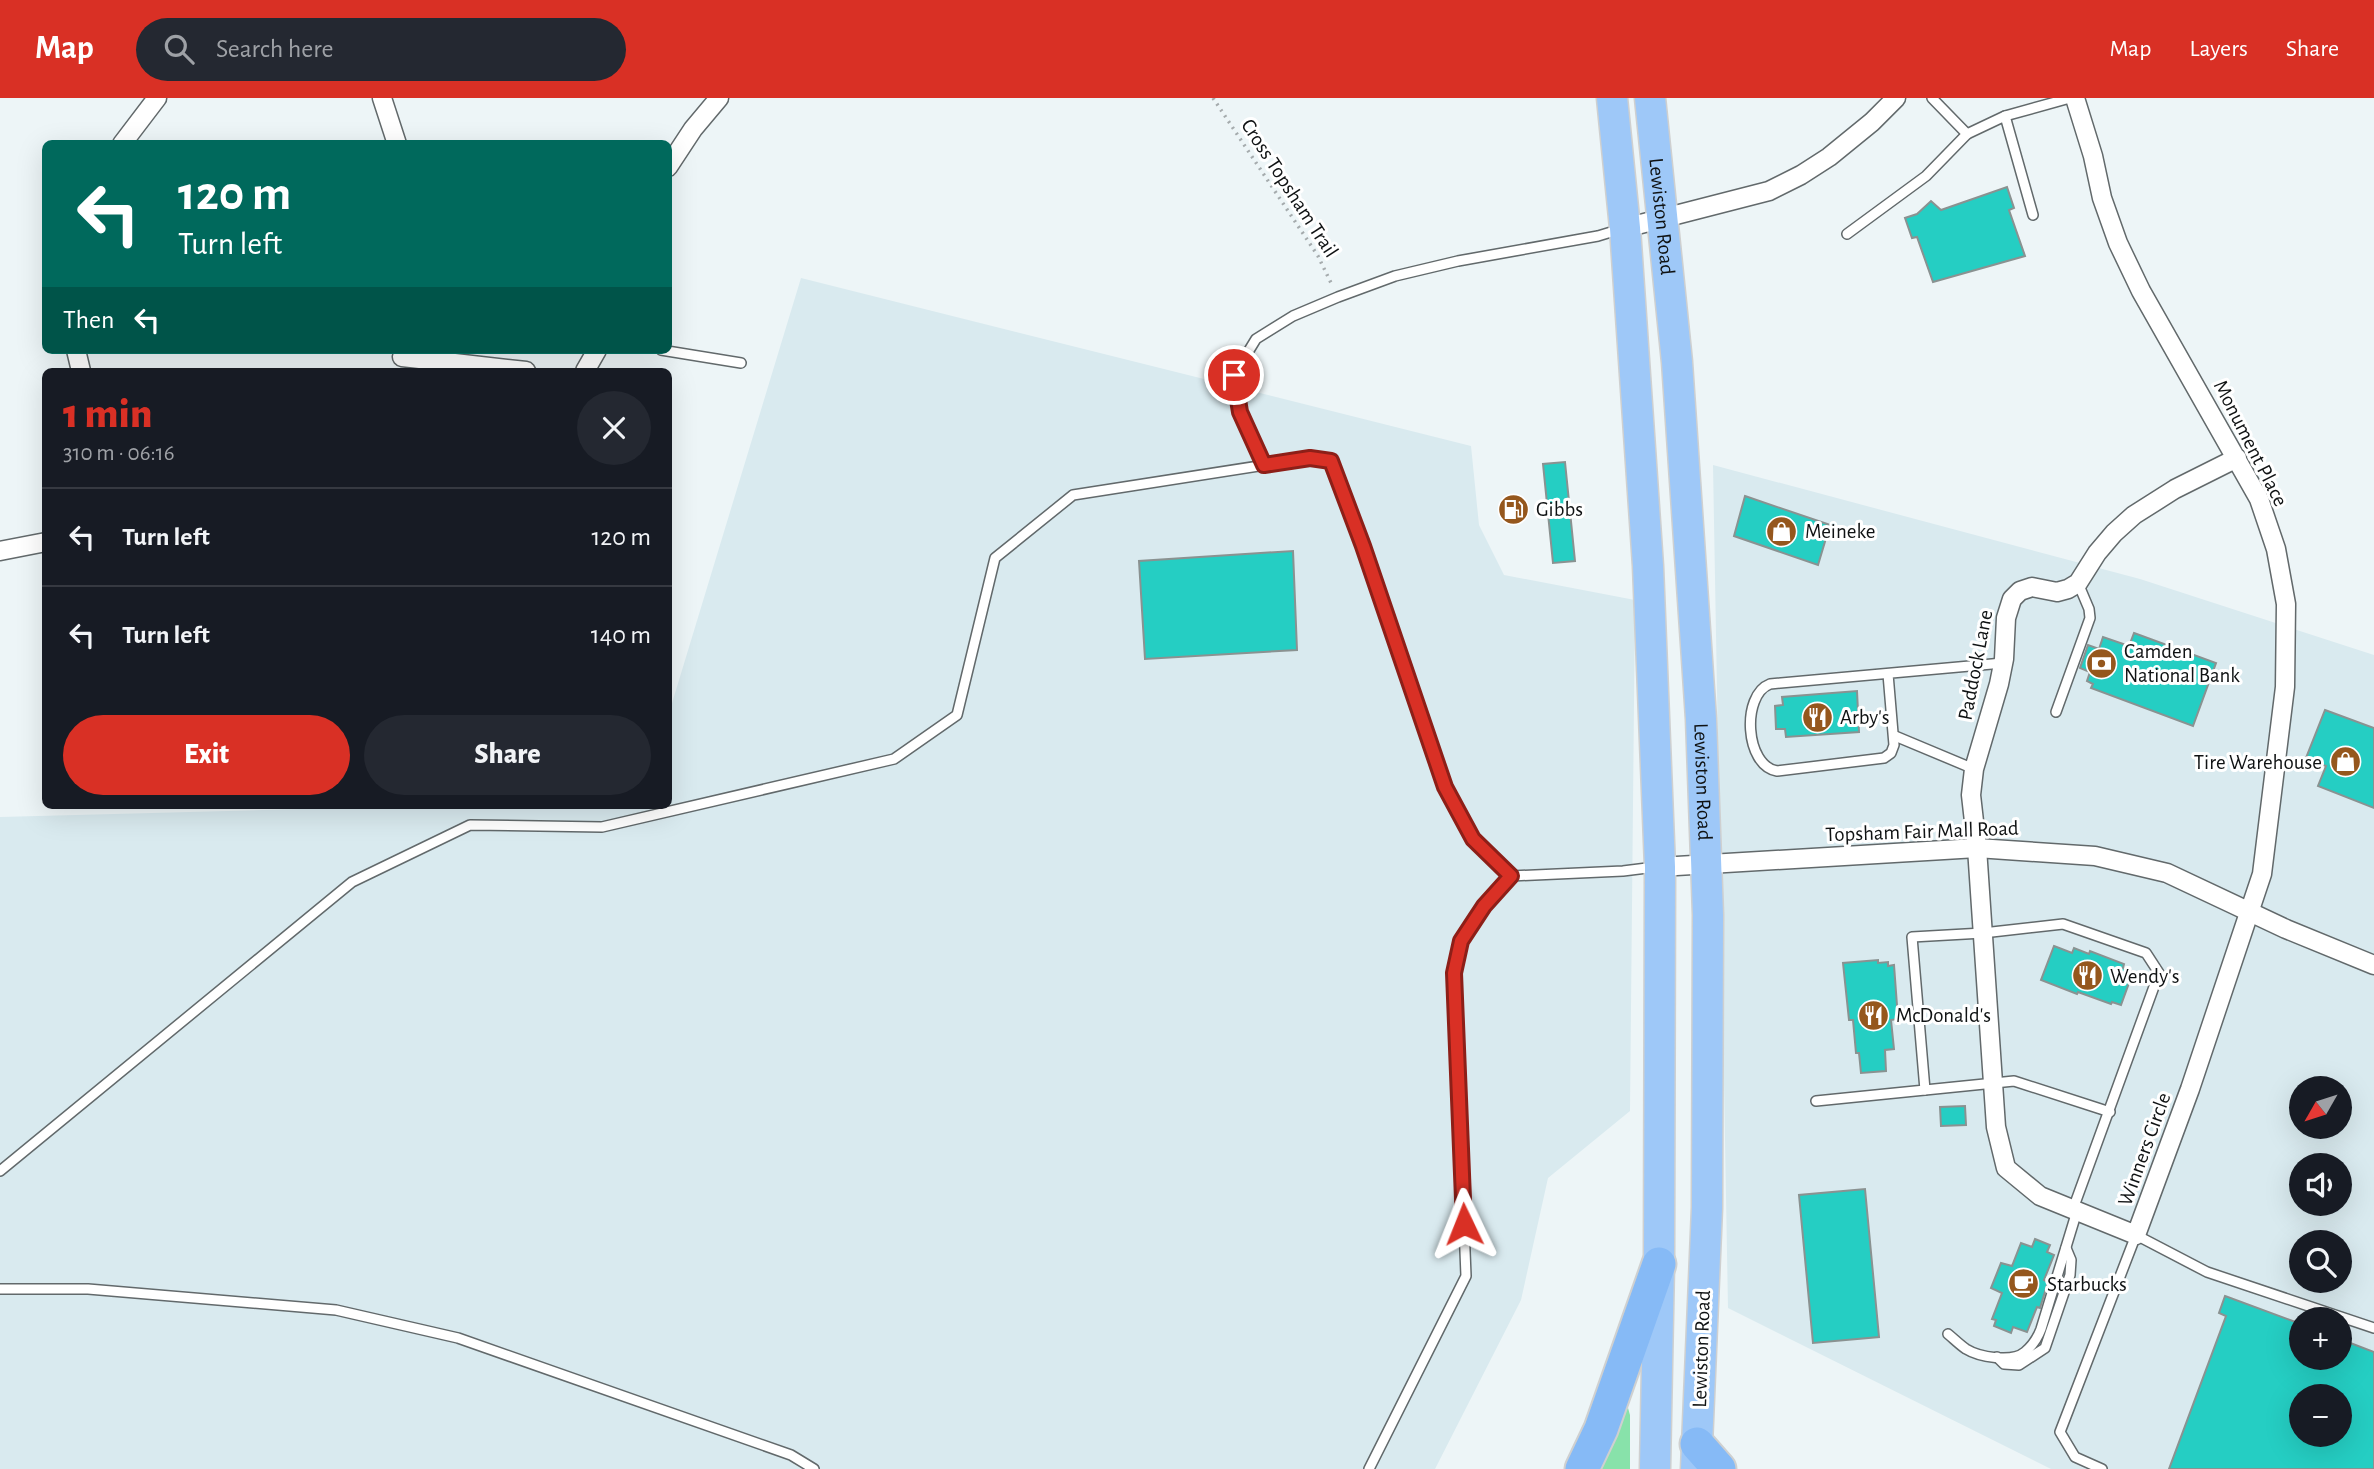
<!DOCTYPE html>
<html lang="en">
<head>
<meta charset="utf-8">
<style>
	:root { --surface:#171b24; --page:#242831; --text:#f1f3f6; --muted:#9ea1a6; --line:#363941; --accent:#d93025 }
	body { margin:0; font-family:"Alegreya Sans",sans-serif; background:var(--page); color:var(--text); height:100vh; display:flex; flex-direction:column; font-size:26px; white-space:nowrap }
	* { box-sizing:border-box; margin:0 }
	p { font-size:23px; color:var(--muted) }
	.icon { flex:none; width:38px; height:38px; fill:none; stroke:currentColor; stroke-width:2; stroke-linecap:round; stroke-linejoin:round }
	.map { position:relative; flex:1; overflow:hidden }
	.panel { position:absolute; left:42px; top:270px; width:630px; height:441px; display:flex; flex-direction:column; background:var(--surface); border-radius:10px; box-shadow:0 7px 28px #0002 }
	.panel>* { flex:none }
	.top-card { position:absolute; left:42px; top:42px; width:630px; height:214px; border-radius:10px; box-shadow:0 7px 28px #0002; background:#00695c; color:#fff; overflow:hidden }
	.needle { width:46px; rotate:231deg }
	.controls { position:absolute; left:2289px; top:978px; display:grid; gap:14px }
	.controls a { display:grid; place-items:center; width:63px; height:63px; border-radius:50%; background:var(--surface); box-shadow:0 7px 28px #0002; font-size:35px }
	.pin { position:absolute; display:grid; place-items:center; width:60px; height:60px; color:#fff; margin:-30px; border:4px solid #fff; border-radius:50%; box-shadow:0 2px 7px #0007 }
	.me { position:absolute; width:77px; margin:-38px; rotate:358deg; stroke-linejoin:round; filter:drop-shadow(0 0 5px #0008) }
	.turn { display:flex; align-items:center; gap:24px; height:147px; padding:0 21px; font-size:32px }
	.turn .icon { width:91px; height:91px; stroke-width:2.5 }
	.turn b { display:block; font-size:49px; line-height:60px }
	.then { display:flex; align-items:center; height:66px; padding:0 21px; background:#0003; gap:14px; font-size:26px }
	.round { display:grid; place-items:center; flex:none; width:74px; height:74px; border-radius:37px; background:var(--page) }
	.headline { display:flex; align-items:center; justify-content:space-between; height:119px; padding:0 21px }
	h1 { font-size:42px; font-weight:800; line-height:52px; color:var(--accent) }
	.primary-button { display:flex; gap:14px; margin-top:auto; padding:14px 21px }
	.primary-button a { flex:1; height:80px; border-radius:42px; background:var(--accent); color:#fff; font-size:28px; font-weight:800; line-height:80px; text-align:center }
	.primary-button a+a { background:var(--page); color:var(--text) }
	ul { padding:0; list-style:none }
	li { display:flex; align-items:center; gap:21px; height:98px; padding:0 21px; border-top:2px solid var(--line) }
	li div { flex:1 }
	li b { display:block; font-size:26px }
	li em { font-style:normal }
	header { display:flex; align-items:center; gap:42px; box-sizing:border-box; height:98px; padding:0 35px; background:var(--accent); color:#fff }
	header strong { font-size:33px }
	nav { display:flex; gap:38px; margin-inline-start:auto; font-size:24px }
	.search { width:490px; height:63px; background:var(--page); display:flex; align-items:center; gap:18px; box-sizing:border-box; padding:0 24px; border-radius:38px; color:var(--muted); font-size:26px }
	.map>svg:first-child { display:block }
	.built { fill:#d9eaef; fill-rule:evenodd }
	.green { fill:#88e2aa }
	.building { fill:#25cec3; stroke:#8a9291; stroke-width:2; fill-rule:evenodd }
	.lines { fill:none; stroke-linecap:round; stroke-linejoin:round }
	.service-casing { stroke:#62696b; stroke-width:12 }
	.minor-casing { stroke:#62696b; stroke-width:21 }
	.trunk-casing { stroke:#cfd0d0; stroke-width:33 }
	.motorway-casing { stroke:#cfd0d0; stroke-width:37 }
	.path { stroke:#a5abad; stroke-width:3.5; stroke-dasharray:2 5; stroke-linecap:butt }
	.service { stroke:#fff; stroke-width:9 }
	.minor { stroke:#fff; stroke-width:18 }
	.trunk { stroke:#9ec8f8; stroke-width:30 }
	.motorway { stroke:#86baf6; stroke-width:33 }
	.route-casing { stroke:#8d1f18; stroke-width:18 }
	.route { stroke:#d93025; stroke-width:12 }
	.labels { text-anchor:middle; stroke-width:6; stroke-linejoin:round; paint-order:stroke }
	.street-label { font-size:21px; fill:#0f1213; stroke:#fff }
	.poi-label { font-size:21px; fill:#0f1213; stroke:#fff; text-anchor:start }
</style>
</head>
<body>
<header>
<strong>Map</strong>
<div class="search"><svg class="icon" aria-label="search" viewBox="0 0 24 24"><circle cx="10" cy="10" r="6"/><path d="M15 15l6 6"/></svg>Search here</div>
<nav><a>Map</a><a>Layers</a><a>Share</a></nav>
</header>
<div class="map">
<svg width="2374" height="1371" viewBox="0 0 2374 1371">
	<rect width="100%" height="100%" fill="#edf5f7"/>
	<g class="built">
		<path d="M801 180 1471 348 1479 427 1504 477 1635 502 1630 1013 1548 1080 1521 1202 1435 1371H0V719L449 707H668L669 615Z"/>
		<path d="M1713 367 2140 481 2374 557V1371H2051L1728 1210ZM2301 990H2340V1029H2301ZM2301 1068H2340V1106H2301ZM2301 1144H2340V1183H2301ZM2301 1222H2340V1260H2301ZM2301 1298H2340V1337H2301Z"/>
	</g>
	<path class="green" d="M1628 1310 1630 1317V1371H1600L1623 1315Z"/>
	<g class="building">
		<path d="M2007 89 2014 110 2009 112 2025 158 1933 184 1917 139 1912 140 1905 120 1917 116 1931 103 1941 112Z"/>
		<path d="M1565 364 1575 463 1553 465 1543 366Z"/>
		<path d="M1745 398 1830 427 1818 467 1734 438Z"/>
		<path d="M1293 453 1297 552 1145 561 1139 463Z"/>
		<path d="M2134 535 2216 565 2193 628 2091 590 2093 586 2087 583 2090 574 2080 570 2088 547 2099 551 2103 539 2129 548Z"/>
		<path d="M1857 593 1859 634 1786 639 1785 631H1776L1775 608 1783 607 1782 599Z"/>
		<path d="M2325 612 2374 630V710L2318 688 2326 668 2306 660Z"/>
		<path d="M2054 848 2072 855 2074 850 2089 856 2090 853 2124 866 2123 870 2133 874 2121 907 2112 904 2111 906 2078 894 2077 896 2041 882Z"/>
		<path d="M1878 862V865L1888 864V868L1894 867 1898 921 1891 922 1894 951 1885 952 1886 973 1861 975 1859 955H1856L1853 922H1849L1843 865Z"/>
		<path d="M1965 1008 1966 1027 1941 1028 1940 1009Z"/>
		<path d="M1865 1091 1879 1239 1813 1245 1799 1097Z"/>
		<path d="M2035 1141 2050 1147 2047 1154 2054 1157 2044 1182 2048 1184 2040 1210 2037 1209 2027 1234 2013 1229 2011 1235 1994 1228 1996 1222 1992 1221 2002 1195 1991 1190 2001 1165 2012 1168 2021 1145 2032 1149Z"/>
		<path d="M2225 1198 2301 1226V1260H2340V1241L2374 1254V1371H2169L2226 1218 2219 1215ZM2301 1298H2340V1337H2301Z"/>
	</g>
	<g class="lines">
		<defs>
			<g id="service">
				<path d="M2005 18 2070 0"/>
				<path d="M1967 36 2005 18 2033 117"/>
				<path d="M1847 136 1926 78 1967 36 1932 0"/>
				<path d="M661 252 741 265"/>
				<path d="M1264 367 1240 315 1234 277 1256 241 1293 218 1338 199 1395 178 1458 163 1598 138 1621 131"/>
				<path d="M1888 576 1894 647 1891 655 1884 660 1777 673C1745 668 1741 597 1770 586L2003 565"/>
				<path d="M2056 614 2090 520 2089 511 2078 485"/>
				<path d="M1895 638 1974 671"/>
				<path d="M1511 778 1623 773 1655 769"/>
				<path d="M1925 992 2014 983 2110 1014"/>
				<path d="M1816 1003 1925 992 1912 839 1983 835 2063 826 2146 855 2159 875 2073 1111"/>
				<path d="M0 1073 352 784 470 727 602 729 894 661 957 617 995 460 1073 397 1310 360 1331 363 1363 448 1445 689 1473 741 1511 778 1484 808 1461 843 1454 875 1466 1178 1369 1371"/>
				<path d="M0 1191H88L336 1212 458 1240 791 1357 814 1371"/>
				<path d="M1948 1236C1954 1241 1960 1247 1966 1251 1979 1259 2012 1265 2025 1254 2032 1248 2038 1239 2041 1231L2077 1113"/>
				<path d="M1997 1259 2004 1266 2019 1267 2045 1250 2070 1177 2071 1162 2066 1150"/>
				<path d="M2102 1371 2075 1359 2060 1334 2136 1137 2207 1174 2374 1230"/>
			</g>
			<g id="minor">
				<path d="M382 0 397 46"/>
				<path d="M2075 0 2093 58 2102 100 2118 145 2141 193 2259 401 2276 451 2286 506 2285 589 2262 776 2190 991 2136 1137 2040 1098 2006 1070 1996 1029 1977 750 1971 697 1974 671 1999 586 2004 561 2006 520 2012 501 2020 493 2032 489 2057 494 2068 491 2078 485 2097 455 2114 435 2134 417 2175 391 2237 360"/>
				<path d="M122 46 157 0"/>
				<path d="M668 69 693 31 719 0"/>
				<path d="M1625 130 1769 93 1801 77 1829 59 1872 24 1896 0"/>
				<path d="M76 252 81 273"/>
				<path d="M402 259 526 273"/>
				<path d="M585 273 597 252"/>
				<path d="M0 453 46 444"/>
				<path d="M1660 769 1977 750 2095 758 2167 775 2286 831 2374 867"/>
			</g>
			<g id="trunk">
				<path d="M1612 0 1625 130 1648 468 1660 769 1659 1166 1655 1371"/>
				<path id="s1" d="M1650 0 1677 264 1701 621 1708 817 1707 1110 1696 1371"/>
			</g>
			<g id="motorway">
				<path d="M1697 1346 1719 1371"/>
				<path d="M1582 1371 1601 1331 1659 1166"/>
			</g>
		</defs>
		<use href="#service" class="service-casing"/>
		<use href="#minor" class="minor-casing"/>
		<use href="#trunk" class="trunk-casing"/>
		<use href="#motorway" class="motorway-casing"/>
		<path class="path" d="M1213 0 1318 158 1332 187"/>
		<use href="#service" class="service"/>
		<use href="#minor" class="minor"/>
		<use href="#trunk" class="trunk"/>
		<use href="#motorway" class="motorway"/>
	</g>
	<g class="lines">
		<defs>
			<path id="route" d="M1234 277 1240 314 1264 367 1310 360 1331 363 1363 448 1445 689 1473 741 1511 778 1484 808 1461 843 1454 875 1464 1126"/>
		</defs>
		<use href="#route" class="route-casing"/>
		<use href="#route" class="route"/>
	</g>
	<defs>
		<symbol id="fuel-disc" viewBox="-11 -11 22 22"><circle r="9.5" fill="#95571d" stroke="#fff"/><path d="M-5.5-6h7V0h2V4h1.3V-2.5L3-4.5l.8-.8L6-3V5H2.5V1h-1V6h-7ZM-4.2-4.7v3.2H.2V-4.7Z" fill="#fff"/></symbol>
		<symbol id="shop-disc" viewBox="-11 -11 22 22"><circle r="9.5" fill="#95571d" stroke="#fff"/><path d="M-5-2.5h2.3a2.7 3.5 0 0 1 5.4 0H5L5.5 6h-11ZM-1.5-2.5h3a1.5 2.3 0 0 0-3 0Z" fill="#fff"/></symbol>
		<symbol id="bank-disc" viewBox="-11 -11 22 22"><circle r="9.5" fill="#95571d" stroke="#fff"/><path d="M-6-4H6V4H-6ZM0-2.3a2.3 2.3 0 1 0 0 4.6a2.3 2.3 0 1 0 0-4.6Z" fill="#fff"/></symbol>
		<symbol id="restaurant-disc" viewBox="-11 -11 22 22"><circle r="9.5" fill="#95571d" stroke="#fff"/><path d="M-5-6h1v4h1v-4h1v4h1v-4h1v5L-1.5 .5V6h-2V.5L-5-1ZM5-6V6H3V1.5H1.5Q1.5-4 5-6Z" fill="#fff"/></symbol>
		<symbol id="cafe-disc" viewBox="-11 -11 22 22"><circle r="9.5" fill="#95571d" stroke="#fff"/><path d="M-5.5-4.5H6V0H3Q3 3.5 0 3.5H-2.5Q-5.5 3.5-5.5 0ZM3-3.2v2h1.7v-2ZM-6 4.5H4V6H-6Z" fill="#fff"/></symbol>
	</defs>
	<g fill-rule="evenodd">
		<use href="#fuel-disc" x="1496" y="394" width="35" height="35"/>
		<use href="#shop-disc" x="1764" y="416" width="35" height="35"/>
		<use href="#bank-disc" x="2084" y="548" width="35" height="35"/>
		<use href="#restaurant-disc" x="1800" y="602" width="35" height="35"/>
		<use href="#shop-disc" x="2328" y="646" width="35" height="35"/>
		<use href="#restaurant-disc" x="2070" y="860" width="35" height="35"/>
		<use href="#restaurant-disc" x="1856" y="900" width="35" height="35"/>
		<use href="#cafe-disc" x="2006" y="1168" width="35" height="35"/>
	</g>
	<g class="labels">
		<g class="street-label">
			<text transform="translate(1290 90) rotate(57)" y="7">Cross Topsham Trail</text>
			<text dy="7" stroke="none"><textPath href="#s1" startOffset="119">Lewiston Road</textPath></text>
			<text transform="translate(2251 345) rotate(63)" y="7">Monument Place</text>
			<text transform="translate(1975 567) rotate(-79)" y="7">Paddock Lane</text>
			<text dy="7" stroke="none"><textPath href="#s1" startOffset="686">Lewiston Road</textPath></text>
			<text transform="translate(1922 733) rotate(-2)" y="7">Topsham Fair Mall Road</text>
			<text transform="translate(2144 1051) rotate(-70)" y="7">Winners Circle</text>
			<text transform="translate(1701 1251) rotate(-88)" y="7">Lewiston Road</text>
		</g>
		<g class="poi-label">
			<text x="1536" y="418">Gibbs</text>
			<text x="1805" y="440">Meineke</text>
			<text x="2124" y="560">Camden<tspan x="2124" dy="24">National Bank</tspan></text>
			<text x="1840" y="626">Arby's</text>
			<text x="2322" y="671" text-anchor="end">Tire Warehouse</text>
			<text x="2110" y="885">Wendy's</text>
			<text x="1896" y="924">McDonald's</text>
			<text x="2047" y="1193">Starbucks</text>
		</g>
	</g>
</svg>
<div class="controls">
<a><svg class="needle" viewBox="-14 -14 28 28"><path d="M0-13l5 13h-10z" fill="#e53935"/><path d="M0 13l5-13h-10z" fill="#9ea1a6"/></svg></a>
<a><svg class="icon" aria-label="sound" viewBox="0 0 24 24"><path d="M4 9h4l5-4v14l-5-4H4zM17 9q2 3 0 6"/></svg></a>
<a><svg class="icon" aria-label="search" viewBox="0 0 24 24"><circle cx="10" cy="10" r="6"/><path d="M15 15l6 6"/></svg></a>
<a>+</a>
<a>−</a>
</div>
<div class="pin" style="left:1234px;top:277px;background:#d93025"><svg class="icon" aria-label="arrive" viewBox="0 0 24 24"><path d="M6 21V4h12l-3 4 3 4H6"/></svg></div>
<svg class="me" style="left:1464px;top:1126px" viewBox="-20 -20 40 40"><path d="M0-17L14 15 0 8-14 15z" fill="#d93025" stroke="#fff" stroke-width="4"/></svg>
<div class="top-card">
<div class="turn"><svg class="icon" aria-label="left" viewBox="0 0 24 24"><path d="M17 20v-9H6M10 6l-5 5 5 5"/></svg><div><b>120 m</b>Turn left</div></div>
<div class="then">Then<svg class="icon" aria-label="left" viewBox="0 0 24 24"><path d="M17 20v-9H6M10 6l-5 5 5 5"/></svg></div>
</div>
<section class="panel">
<div class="headline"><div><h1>1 min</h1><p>310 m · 06:16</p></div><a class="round"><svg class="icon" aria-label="close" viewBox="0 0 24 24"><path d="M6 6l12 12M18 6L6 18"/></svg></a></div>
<ul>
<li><svg class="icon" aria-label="left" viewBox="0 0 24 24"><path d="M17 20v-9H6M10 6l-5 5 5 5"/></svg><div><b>Turn left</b></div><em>120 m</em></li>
<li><svg class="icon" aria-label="left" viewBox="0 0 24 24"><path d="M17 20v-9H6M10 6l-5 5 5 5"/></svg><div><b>Turn left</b></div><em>140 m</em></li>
</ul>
<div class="primary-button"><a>Exit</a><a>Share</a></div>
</section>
</div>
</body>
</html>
